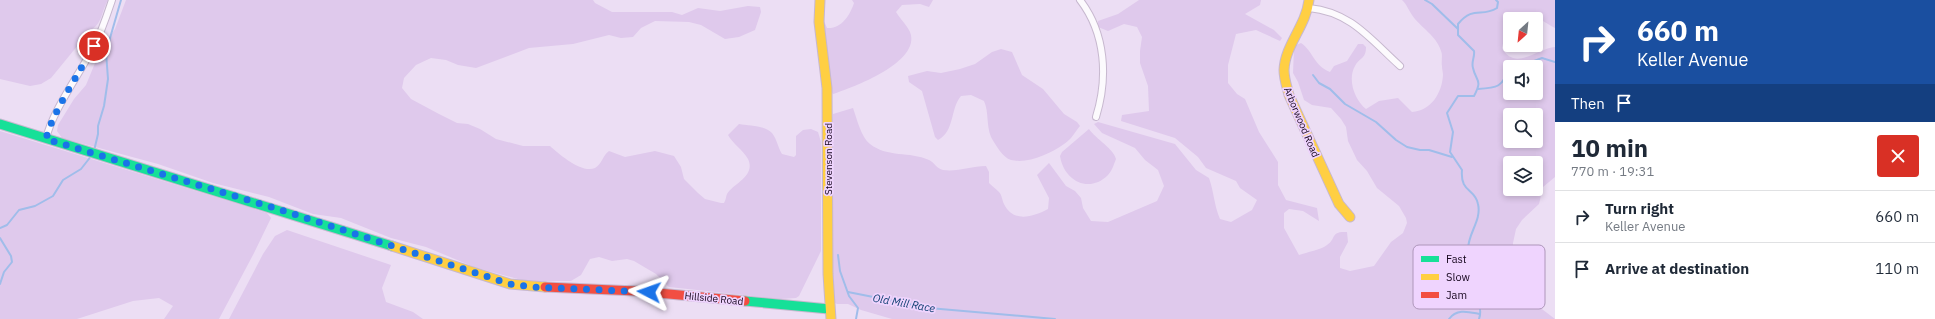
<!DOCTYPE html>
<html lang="en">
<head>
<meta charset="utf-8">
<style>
	:root { --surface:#fff; --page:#f6f6f7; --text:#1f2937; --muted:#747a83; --line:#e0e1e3 }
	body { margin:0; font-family:"IBM Plex Sans",sans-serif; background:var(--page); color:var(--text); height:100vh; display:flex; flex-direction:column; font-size:15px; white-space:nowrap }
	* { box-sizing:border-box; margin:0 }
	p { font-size:13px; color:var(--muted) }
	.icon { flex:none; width:22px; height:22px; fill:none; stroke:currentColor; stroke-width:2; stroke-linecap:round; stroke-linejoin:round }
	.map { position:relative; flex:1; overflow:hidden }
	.sheet { display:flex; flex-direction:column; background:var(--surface); width:380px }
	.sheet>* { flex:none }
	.guide { background:#1a4fa0; color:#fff; overflow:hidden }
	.needle { width:26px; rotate:207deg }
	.buttons { position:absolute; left:1503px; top:12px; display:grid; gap:8px }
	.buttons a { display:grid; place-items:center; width:40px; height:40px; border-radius:4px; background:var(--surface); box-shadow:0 2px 6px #0003; font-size:20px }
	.pin { position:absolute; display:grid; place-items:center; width:34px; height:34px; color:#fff; margin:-17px; border:2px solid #fff; border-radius:50%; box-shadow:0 1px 4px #0007 }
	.me { position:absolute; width:44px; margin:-22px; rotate:274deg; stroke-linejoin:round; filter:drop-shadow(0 0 3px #0008) }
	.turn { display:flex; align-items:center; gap:14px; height:84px; padding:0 16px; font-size:18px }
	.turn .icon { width:52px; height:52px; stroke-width:2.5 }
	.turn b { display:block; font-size:28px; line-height:34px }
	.then { display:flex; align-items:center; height:38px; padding:0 16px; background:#0003; gap:8px; font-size:15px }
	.round { display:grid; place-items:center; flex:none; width:42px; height:42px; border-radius:4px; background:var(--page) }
	.head { display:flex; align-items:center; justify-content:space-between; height:68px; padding:0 16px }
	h1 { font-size:24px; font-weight:700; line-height:30px }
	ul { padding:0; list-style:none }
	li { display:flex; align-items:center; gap:12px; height:52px; padding:0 16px; border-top:1px solid var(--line) }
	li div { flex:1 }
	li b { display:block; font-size:15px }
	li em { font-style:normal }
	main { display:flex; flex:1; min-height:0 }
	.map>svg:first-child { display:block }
	.green { fill:#dfc9ec; fill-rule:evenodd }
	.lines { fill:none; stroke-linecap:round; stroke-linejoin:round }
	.stream { stroke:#a0bdea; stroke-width:2 }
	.street-casing { stroke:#c7b8cf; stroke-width:8 }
	.fast-casing { stroke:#c7b8cf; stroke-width:11 }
	.slow-casing { stroke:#c7b8cf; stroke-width:11 }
	.jam-casing { stroke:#c7b8cf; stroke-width:11 }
	.street { stroke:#fcfafd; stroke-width:6 }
	.fast { stroke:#16e098; stroke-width:9 }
	.slow { stroke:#ffcf43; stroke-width:9 }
	.jam { stroke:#f24e42; stroke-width:9 }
	.route { stroke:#1a73e8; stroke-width:7; stroke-dasharray:0 12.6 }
	.labels { text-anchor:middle; stroke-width:3.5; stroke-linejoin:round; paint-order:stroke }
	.street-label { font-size:10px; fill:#16061d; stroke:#efd4fe }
	.water-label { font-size:11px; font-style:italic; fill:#0d3e70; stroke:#efd4fe }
	.key { fill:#efd4fe; stroke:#ae96ba; stroke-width:1 }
	.key-label { font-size:11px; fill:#16061d }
</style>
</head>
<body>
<main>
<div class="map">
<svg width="1555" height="319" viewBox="0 0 1555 319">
	<rect width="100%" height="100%" fill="#ecdef4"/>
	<g class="green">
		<path d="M0 0H108C100 14 103 26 86 32L83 39 51 78 41 84 30 86 0 79Z"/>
		<path d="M126 0H593L595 3 612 12H672L682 15 698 8 720 11 748 6 760 7 761 12 755 30 739 37 725 39 701 25 689 22 655 21 641 28 633 37 621 38 609 35 573 44 529 48 476 68 458 65 446 60 431 58 416 65 404 78 402 88 411 99 439 114 457 123 468 124 480 129 496 139 523 146H550C559 154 582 174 595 168 602 164 603 155 609 151L625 157 655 151 674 156 681 167 684 179 698 193 705 199 721 203H724C726 200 726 196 727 194 734 183 756 176 748 159 743 150 733 144 728 135L739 124C749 126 765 125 772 133 777 139 778 148 782 154L794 157 796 155V136L803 130 811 129 818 132 821 142V251L799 296 796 298 781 299 669 287 656 274 634 261 627 259 612 261 599 257 590 259 581 275 571 281H525L474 267 426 247 391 238 341 218 313 214 269 197 213 183 158 164 62 138 57 131 58 125 74 99 86 85 100 51 115 29Z"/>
		<path d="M852 0H933L929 7 920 4 902 5 896 12C900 19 907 25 910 32 922 62 852 88 833 94L830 90 829 64 822 16 827 28C842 29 850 15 854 3Z"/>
		<path d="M1139 0H1261L1260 5 1245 14 1274 30 1282 38 1280 41 1256 30 1236 34 1228 65V83L1237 94 1245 99 1259 132 1278 162V185L1286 200 1317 208 1319 221 1303 211 1289 209 1284 213V228L1299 255C1307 252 1321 250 1327 245 1337 238 1330 231 1347 232L1348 242 1340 257V268L1350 271 1374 266 1391 242 1403 233 1407 223 1406 218 1399 206 1377 188 1367 171 1357 160 1348 141 1346 127 1341 119 1331 108 1312 105 1304 100 1298 82 1293 73 1294 49 1296 45 1301 43C1313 51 1314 66 1330 72L1334 66 1347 61 1358 44H1363L1366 47C1366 59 1360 57 1355 66 1347 80 1355 100 1366 109L1379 101 1398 98 1412 112C1431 111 1442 93 1443 75 1443 72 1442 70 1442 66 1441 62 1443 55 1441 51 1437 36 1420 27 1412 15 1408 9 1407 5 1402 0H1555V28C1542 21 1523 5 1509 17L1502 48C1515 72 1538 48 1555 47V177L1543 187 1539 204 1522 220 1516 229 1513 243V253L1517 262 1522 271 1537 286 1538 290 1534 299V303L1555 319H892L861 310 848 304H837L833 302V180L831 134 833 114 853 108C857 119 861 137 870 144 888 158 909 151 929 160 934 162 937 169 943 170 958 172 971 166 986 166L989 172V183C992 186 996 189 999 192 1002 195 1002 200 1004 204 1013 223 1033 217 1048 209L1049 198 1037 175 1049 163 1066 186 1075 191 1081 198 1083 208 1091 221 1108 222 1157 201 1164 186 1158 170 1145 160 1135 148 1102 133 1094 124 1098 122 1175 144 1196 170 1209 178C1214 192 1214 205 1220 219L1231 222 1252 210 1257 200 1240 188 1236 181 1206 168 1198 157 1175 138 1121 121 1122 115 1149 111 1148 86 1140 63V51L1142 37 1137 27 1124 24 1108 31 1098 27V21L1118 14ZM1510 67H1536V93H1510ZM1510 115H1536V141H1510ZM1510 163H1536V189H1510Z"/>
		<path d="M1001 49 1012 52 1022 75 1043 89 1064 114 1077 122 1080 126C1075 132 1071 140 1064 144 1050 154 1028 164 1011 160 1003 158 995 144 991 137 986 125 989 112 984 101L971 95 961 96C950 109 955 131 938 140L935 137 922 91 909 82 908 76 927 71 941 73 960 69 975 64 992 52Z"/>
		<path d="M1089 129C1096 139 1114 149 1116 159 1114 164 1112 171 1108 175 1089 194 1064 181 1060 156L1062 152Z"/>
		<path d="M0 131 267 213 271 218 254 253 219 319H164L173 306 159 298 133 301 77 319H0Z"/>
		<path d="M287 230 391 265 382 288 386 302 413 312 423 319H229L263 254 275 236Z"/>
	</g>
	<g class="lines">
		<g class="stream">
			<path d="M1425 0 1432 4 1458 29"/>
			<path d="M1313 75 1319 83 1330 89 1345 104 1376 122 1396 140 1407 147 1420 150H1429L1452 157"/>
			<path d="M1478 89C1497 88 1503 87 1509 68L1514 64 1529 63 1542 58 1555 62"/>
			<path d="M94 151 98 134V126L104 106 108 79 106 52 121 0"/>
			<path d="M0 228 7 225 19 210 35 206 53 196 63 180 81 169 92 155"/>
			<path d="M0 238 11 256 12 262 4 272 0 284"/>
			<path d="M838 255 840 271 849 296 858 308 856 319"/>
			<path d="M848 292 929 308 1055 319"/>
			<path d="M1449 319C1457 308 1469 312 1480 314"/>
			<path d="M1479 319C1483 308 1477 305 1478 295 1478 288 1484 282 1481 274 1480 271 1477 270 1475 268 1471 264 1469 257 1468 251 1467 234 1482 221 1478 204 1475 188 1460 193 1462 170L1450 152 1453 132 1447 113 1458 96H1474C1483 79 1476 82 1473 68 1471 62 1475 57 1474 51L1458 35V24C1474 5 1481 18 1497 8L1498 2 1496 0"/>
		</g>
		<defs>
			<g id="street">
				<path d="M1080 0C1106 34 1108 78 1096 117"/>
				<path d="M1309 8C1351 12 1370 39 1400 66"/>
				<path d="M46 139C52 111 81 72 94 46 102 31 107 15 112 0"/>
			</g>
			<g id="fast">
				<path d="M0 124 392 246"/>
				<path d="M745 301 829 309"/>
			</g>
			<g id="slow">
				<path d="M820 0 819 22 827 88 828 274 831 319"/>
				<path d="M1309 0C1306 26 1285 45 1284 70 1284 79 1287 87 1289 95L1339 204 1350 217"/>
				<path d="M392 246 510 284 545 287"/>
			</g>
			<path id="jam" d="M545 287 636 291 745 301"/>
		</defs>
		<use href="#street" class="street-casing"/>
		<use href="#fast" class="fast-casing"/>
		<use href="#slow" class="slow-casing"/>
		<use href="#jam" class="jam-casing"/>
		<use href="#street" class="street"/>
		<use href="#fast" class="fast"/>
		<use href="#slow" class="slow"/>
		<use href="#jam" class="jam"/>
	</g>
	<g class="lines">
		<path class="route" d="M94 46C81 70 52 113 46 139L281 210 510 284 533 287 649 292"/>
	</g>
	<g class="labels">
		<g class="street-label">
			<text transform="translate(1302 122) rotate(67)" y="4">Arborwood Road</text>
			<text transform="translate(828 159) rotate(-90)" y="4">Stevenson Road</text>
			<text transform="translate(714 298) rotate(6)" y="4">Hillside Road</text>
		</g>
		<g class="water-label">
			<text transform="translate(904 303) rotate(10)" y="4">Old Mill Race</text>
		</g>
	</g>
	<rect x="1413" y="245" width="132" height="64" rx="6" class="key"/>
	<rect x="1421" y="256" width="18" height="6" fill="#16e098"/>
	<rect x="1421" y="274" width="18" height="6" fill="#ffcf43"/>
	<rect x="1421" y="292" width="18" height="6" fill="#f24e42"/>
	<g class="key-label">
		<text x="1446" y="263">Fast</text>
		<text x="1446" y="281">Slow</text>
		<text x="1446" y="299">Jam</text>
	</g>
</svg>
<div class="buttons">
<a><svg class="needle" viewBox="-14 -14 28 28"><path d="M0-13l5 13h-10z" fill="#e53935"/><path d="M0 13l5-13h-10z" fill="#747a83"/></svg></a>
<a><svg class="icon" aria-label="sound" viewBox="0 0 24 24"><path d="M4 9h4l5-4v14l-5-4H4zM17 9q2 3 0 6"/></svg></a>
<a><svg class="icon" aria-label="search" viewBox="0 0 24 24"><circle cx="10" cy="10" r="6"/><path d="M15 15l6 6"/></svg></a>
<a><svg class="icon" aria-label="layers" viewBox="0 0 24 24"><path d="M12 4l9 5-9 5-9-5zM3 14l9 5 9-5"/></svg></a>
</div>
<div class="pin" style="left:94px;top:46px;background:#d93025"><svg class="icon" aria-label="arrive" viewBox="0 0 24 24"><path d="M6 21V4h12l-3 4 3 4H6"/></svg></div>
<svg class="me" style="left:649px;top:292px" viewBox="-20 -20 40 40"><path d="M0-17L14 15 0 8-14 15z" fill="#1a73e8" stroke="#fff" stroke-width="4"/></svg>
</div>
<section class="sheet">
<div class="guide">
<div class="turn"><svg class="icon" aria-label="right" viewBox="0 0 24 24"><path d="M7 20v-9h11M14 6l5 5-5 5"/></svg><div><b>660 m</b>Keller Avenue</div></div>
<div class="then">Then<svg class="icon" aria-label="arrive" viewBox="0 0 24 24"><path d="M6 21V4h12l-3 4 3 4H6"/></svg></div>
</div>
<div class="head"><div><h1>10 min</h1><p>770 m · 19:31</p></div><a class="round" style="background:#d93025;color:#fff"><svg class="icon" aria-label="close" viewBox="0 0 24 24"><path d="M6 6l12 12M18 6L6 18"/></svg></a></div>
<ul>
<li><svg class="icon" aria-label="right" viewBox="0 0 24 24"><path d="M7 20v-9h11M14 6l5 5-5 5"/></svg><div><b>Turn right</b><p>Keller Avenue</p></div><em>660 m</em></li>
<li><svg class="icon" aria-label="arrive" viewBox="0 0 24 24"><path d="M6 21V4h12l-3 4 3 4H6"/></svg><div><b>Arrive at destination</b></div><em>110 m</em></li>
</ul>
</section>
</main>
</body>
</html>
